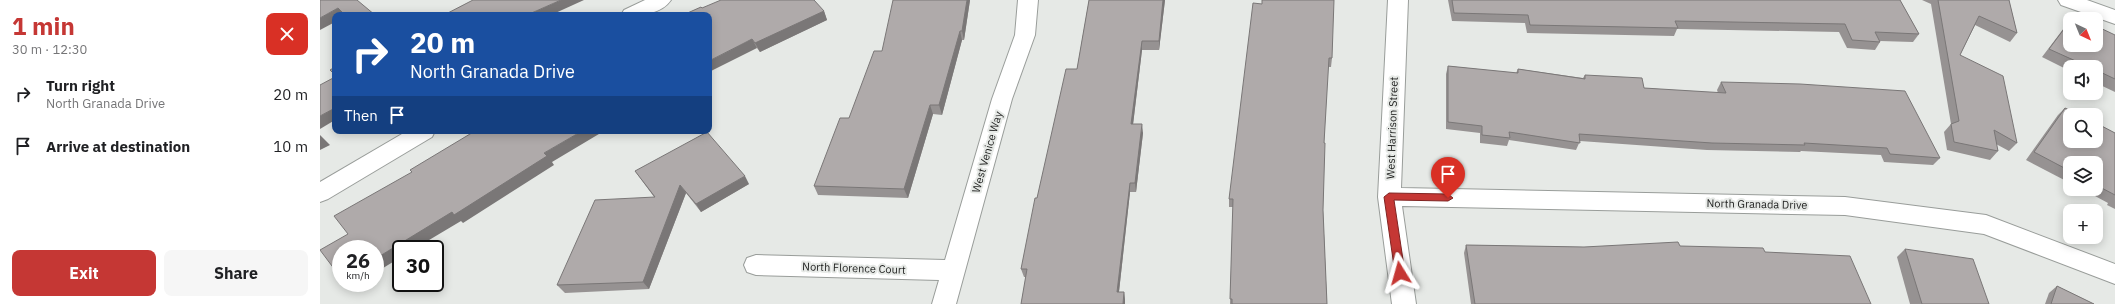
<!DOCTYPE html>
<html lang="en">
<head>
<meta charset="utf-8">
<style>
	:root { --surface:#fff; --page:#f6f6f6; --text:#202124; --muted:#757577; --accent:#c53734 }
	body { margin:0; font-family:"IBM Plex Sans",sans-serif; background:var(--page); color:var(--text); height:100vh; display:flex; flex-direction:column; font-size:15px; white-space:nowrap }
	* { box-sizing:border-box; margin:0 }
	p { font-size:13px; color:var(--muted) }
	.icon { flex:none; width:22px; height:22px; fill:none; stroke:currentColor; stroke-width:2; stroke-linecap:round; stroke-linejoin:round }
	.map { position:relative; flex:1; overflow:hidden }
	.sheet { display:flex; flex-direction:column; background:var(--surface); width:320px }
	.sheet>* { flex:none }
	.top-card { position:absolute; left:12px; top:12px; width:380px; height:122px; border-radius:8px; box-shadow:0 2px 10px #0003; background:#1a4fa0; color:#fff; overflow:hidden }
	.needle { width:26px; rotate:137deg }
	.buttons { position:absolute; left:1743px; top:12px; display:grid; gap:8px }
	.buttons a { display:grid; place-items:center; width:40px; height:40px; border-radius:8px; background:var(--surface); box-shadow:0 2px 10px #0003; font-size:20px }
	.speed { position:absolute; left:12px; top:240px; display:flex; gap:8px; font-size:20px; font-weight:700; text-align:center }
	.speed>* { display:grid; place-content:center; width:52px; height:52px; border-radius:50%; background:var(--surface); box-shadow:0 2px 10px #0003; line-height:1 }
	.speed small { font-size:10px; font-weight:400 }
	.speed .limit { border:2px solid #111; border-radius:6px; background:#fff; color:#111 }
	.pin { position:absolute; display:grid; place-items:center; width:34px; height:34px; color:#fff; margin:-41px -17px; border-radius:50% 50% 50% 0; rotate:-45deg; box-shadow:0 0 4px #0007 }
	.pin .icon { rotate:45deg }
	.me { position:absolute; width:44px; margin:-22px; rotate:352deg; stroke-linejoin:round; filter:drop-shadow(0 0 3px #0008) }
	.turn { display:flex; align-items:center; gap:14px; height:84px; padding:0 12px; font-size:18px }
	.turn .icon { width:52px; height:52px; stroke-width:2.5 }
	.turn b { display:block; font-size:28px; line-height:34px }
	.then { display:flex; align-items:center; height:38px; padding:0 12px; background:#0003; gap:8px; font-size:15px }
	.round { display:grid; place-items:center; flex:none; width:42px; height:42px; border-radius:8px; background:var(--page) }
	.overview { display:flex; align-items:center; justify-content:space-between; height:68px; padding:0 12px }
	h1 { font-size:24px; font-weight:700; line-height:30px; color:var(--accent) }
	.button { display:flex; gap:8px; margin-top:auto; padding:8px 12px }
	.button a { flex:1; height:46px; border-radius:8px; background:var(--accent); color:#fff; font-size:16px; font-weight:700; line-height:46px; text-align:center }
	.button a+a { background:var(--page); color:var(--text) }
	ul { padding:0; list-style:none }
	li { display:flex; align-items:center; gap:12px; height:52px; padding:0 12px }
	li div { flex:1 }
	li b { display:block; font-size:15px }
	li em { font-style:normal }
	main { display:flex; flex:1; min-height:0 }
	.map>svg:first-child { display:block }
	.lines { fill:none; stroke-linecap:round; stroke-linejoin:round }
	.minor-casing { stroke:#999d9a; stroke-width:2 }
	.minor { fill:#fff; fill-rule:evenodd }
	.wall { fill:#969292 }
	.shaded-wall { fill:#7a7777 }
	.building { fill:#afaaaa; stroke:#7a7777 }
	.route { fill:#c53734; stroke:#802422 }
	.labels { text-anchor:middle; stroke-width:4; stroke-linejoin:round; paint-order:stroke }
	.street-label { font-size:11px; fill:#212221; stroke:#e6e9e6 }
</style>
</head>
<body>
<main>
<section class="sheet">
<div class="overview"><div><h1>1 min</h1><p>30 m · 12:30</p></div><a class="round" style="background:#d93025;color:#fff"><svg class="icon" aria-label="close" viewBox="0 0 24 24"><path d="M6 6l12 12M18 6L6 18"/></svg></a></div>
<ul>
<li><svg class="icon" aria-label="right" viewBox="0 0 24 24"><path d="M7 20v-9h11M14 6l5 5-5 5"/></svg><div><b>Turn right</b><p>North Granada Drive</p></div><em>20 m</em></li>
<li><svg class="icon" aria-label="arrive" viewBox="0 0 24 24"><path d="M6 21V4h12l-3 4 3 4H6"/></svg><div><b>Arrive at destination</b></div><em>10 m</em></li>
</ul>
<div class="button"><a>Exit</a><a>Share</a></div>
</section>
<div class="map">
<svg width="1795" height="304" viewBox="0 0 1795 304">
	<rect width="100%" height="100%" fill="#e6e9e6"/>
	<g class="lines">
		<defs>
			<g id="minor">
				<path d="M325 0H351C340 16 318 15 301 15L304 10Z"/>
				<path d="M698 0H718L715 35 692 99 636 304H612L619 280 436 275 427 272 424 265 427 258 436 255 625 260 672 99 695 35Z"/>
				<path d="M1068 0H1088L1081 188 1525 197 1666 215 1795 264V284L1664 234 1525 215 1082 206 1096 304H1072L1058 197Z"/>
				<path d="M1738 0H1767L1795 10V24L1741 5Z"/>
				<path d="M87 131H115L112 137 8 199 0 202V182Z"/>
			</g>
		</defs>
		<use href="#minor" class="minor-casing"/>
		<use href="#minor" class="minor"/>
	</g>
	<g class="wall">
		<path d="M650 0 644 40H642L622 115 613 114 588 198 498 195 494 186 529 118 562 51Z"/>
		<path d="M769 0H845L839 50H822L813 124 823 133 816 192H810L799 292H804L805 300V304H701L706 277H704L701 269 717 198 757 69Z"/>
		<path d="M1128 0H1580L1599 34 1593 42 1560 41V42L1555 50 1527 48 1519 32 1357 29 1354 36 1207 33 1205 23 1132 21Z"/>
		<path d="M1602 0H1689L1697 33 1690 42 1655 25 1640 55 1697 143 1689 151 1676 144 1678 151 1670 160 1627 150 1624 132 1631 124 1611 4Z"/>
		<path d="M942 4 1012 58 1011 67H1008L1004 143 1003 210 1007 304H910L913 207H909V199Z"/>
		<path d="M382 8 504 11 507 20 440 52 437 48Z"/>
		<path d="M1750 20V45L1795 35V92L1776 83V67H1750V71L1722 57Z"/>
		<path d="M1128 66 1196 73 1198 69 1263 78 1265 75 1324 88 1398 93 1397 90 1401 82 1620 158 1613 165 1564 162 1561 155 1481 151 1480 152 1387 150 1260 141 1256 150 1189 140 1187 146 1160 143V133L1126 129V74Z"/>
		<path d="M1745 108 1795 133V209L1787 205 1788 203 1762 189H1776V163H1750V183L1706 160 1738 115Z"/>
		<path d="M315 171 429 184 381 212 366 193 329 289 245 293 237 285 334 197Z"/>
		<path d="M1146 245 1264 247 1360 246 1445 252 1551 304H1151L1144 253Z"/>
		<path d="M1585 249 1669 304H1590L1577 257Z"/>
		<path d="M1737 286 1774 304H1725L1729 293Z"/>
	</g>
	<g class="shaded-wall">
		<path d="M241 0H264L231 15H207Z"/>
		<path d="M647 0H650L644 40 642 31Z"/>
		<path d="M843 0H845L839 50V41Z"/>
		<path d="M18 8 25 15H15V22L0 30V18Z"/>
		<path d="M504 11 507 20 440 52 435 43Z"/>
		<path d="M640 31 642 40 622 115 619 105Z"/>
		<path d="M432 39 437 48 389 72V61Z"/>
		<path d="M822 41V50L812 133 811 124Z"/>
		<path d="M610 105 613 114 588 198 584 189Z"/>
		<path d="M15 108V120L0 129V116Z"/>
		<path d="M822 124 823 133 816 192 815 183Z"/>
		<path d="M262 131H284L232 162 234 165 143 223 141 221 94 249H81V257L55 273V259L224 153Z"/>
		<path d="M0 135 10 145 0 150Z"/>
		<path d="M425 176 429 184 381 212 376 204Z"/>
		<path d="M810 183V192L798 300 797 292Z"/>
		<path d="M360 185 366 193 329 289 323 282Z"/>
		<path d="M27 283H39L32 287Z"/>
		<path d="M804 292 805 300V304H803Z"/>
	</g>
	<g class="building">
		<path d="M0 0H37L55 15H25L18 8 0 18Z"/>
		<path d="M153 0H241L207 15H124Z"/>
		<path d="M401 0H494L504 11 435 43 432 39 389 61V15H363L381 7 382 8Z"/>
		<path d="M573 0H647L642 31H640L619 105H610L584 189 494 186 520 118H529L554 51H562Z"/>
		<path d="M769 0H843L839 41H822L811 124H822L815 183H810L797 292H804L803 304H701L707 269H701L715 198H717L746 69H757Z"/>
		<path d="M942 0H1014L1012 58H1009L1004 143H1005L1003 210 1007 304H912V299H910L913 199H909L933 3 942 4Z"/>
		<path d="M1132 0H1580L1599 34 1555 32 1560 42 1532 40 1525 24 1355 21 1358 28 1210 25 1208 15 1134 13Z"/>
		<path d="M1618 0H1689L1697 33 1659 16 1640 55 1683 76 1697 143 1674 130 1678 151 1634 142 1631 124 1639 121Z"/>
		<path d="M1754 16 1760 19H1752Z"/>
		<path d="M1750 21V45H1776V26L1795 35V79L1776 70V67H1769L1729 49Z"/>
		<path d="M1128 66 1198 73V69L1265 79V75L1322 78 1324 88 1406 93 1401 82 1480 84 1585 91 1620 158 1570 154 1567 148 1484 143 1485 145 1392 143 1259 134 1260 143 1189 132 1190 138 1162 135V126L1128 122Z"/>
		<path d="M15 67V75L10 70Z"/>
		<path d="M15 77V108L0 116V85Z"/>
		<path d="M1745 108 1760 115H1750V141H1776V123L1795 133V195L1776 185V163H1750V171L1714 152Z"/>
		<path d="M155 131H262L224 153 227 156 134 215 132 212 55 259V249H21V278L0 250 28 234 14 216 92 172 90 170Z"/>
		<path d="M387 132 425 176 376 204 360 185 323 282 237 285 275 200 335 197 315 171Z"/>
		<path d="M1358 242 1360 246 1443 248 1445 252 1530 256 1551 304H1155L1146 245 1264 247Z"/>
		<path d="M1585 249 1653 259 1669 304H1602Z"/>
		<path d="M1737 286 1774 304H1731Z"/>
	</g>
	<path class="route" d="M1069 193 1128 194 1133 198 1128 201 1074 200 1085 273 1080 278 1075 273 1064 197Z"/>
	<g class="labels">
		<g class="street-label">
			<text transform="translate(1072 128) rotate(-88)" y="4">West Harrison Street</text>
			<text transform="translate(667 152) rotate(-74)" y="4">West Venice Way</text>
			<text transform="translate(1437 204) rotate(1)" y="4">North Granada Drive</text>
			<text transform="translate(534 268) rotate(2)" y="4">North Florence Court</text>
		</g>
	</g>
</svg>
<div class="buttons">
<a><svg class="needle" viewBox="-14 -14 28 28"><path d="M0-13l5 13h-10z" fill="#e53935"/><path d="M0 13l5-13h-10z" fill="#757577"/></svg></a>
<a><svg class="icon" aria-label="sound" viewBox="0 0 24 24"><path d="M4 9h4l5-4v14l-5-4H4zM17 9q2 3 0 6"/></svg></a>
<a><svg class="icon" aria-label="search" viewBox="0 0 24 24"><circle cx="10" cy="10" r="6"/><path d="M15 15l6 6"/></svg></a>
<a><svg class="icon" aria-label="layers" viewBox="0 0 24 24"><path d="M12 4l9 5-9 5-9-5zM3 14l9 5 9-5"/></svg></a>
<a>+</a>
</div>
<div class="speed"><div>26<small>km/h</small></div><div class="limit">30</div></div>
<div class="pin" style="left:1128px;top:198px;background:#d93025"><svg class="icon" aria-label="arrive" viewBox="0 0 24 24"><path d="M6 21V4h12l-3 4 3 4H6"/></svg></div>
<svg class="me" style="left:1080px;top:273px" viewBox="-20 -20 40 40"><path d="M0-17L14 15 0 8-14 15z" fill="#c53734" stroke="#fff" stroke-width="4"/></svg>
<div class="top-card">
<div class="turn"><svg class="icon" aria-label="right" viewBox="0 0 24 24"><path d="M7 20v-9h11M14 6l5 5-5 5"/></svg><div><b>20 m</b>North Granada Drive</div></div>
<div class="then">Then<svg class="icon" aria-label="arrive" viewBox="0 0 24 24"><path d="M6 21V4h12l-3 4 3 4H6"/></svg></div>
</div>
</div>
</main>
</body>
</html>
